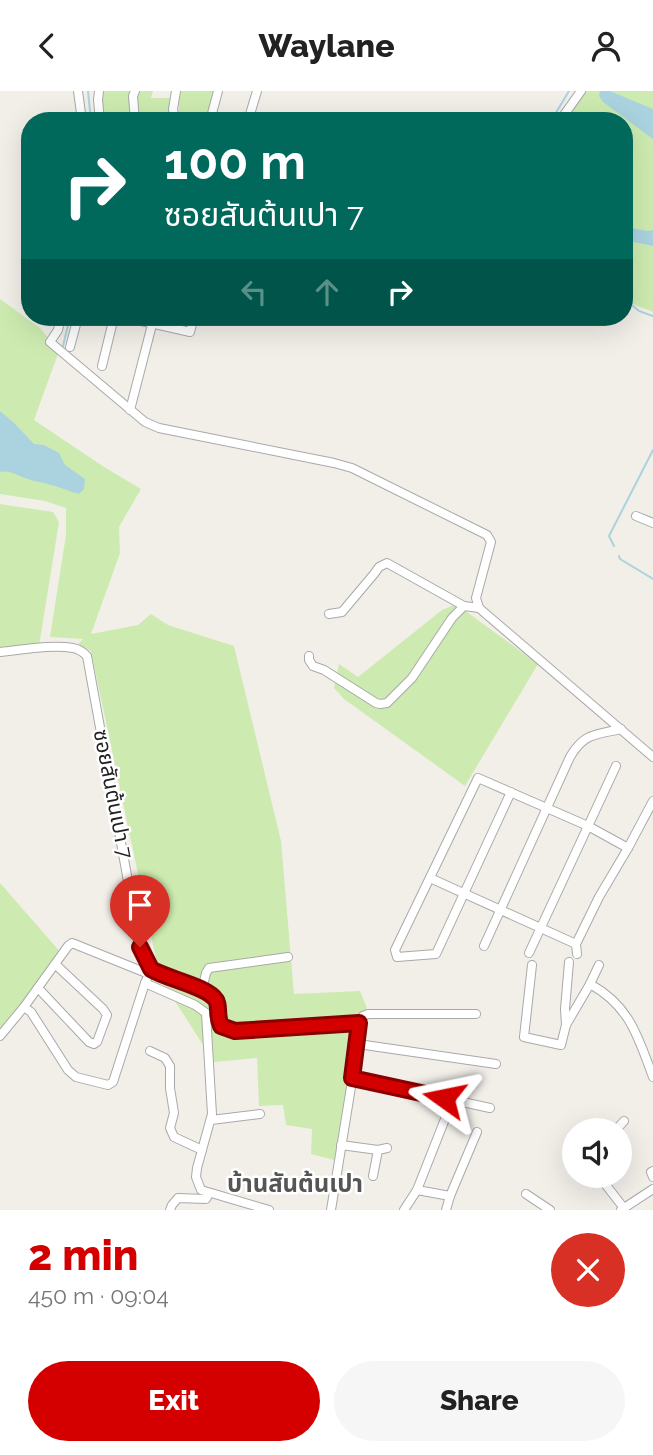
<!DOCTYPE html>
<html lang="en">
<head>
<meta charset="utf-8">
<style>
	:root { --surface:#fff; --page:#f6f6f6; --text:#222; --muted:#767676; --accent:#d40000 }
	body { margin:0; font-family:Raleway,"Noto Sans Thai",sans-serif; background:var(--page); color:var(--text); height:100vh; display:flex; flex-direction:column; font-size:26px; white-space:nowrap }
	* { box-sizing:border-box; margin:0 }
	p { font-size:23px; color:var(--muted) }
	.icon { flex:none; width:38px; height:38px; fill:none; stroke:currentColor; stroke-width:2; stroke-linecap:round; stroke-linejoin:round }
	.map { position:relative; height:1119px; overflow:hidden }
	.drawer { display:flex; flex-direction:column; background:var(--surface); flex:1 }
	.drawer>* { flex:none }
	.hud { position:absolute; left:21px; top:21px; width:612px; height:214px; border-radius:28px; box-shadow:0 7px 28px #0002; background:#00695c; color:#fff; overflow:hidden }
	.controls { position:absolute; left:562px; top:1027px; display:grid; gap:14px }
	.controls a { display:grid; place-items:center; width:70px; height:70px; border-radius:50%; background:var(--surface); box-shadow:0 7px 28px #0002; font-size:35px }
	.pin { position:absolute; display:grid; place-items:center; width:60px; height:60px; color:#fff; margin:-72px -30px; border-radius:50% 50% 50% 0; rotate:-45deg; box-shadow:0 0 7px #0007 }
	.pin .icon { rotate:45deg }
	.me { position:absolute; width:77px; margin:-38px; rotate:282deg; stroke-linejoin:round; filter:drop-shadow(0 0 5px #0008) }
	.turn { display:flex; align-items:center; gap:24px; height:147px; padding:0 28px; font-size:32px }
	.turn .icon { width:91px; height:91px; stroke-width:2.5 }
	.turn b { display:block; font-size:49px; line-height:60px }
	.lanes { display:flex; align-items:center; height:66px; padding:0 28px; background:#0003; justify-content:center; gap:35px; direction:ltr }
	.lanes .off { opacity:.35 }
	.round { display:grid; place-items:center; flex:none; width:74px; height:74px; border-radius:37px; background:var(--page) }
	.head { display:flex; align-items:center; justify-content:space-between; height:119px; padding:0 28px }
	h1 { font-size:42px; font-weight:800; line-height:52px; color:var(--accent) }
	.button { display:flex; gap:14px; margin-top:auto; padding:14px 28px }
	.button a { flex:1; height:80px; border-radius:42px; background:var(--accent); color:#fff; font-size:28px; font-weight:800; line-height:80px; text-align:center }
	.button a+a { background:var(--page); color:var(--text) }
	header { display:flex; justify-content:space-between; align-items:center; height:91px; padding:0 28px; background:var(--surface); font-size:32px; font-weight:800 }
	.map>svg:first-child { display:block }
	.grass { fill:#cdebb0 }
	.water { fill:#aad3df }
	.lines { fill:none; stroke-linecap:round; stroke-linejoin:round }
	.stream { stroke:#aad3df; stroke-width:2 }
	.minor-casing { stroke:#a9a9a9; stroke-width:10 }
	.minor { stroke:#fff; stroke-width:8 }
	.route-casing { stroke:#8a0000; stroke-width:18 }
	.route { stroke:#d40000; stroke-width:12 }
	.labels { text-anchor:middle; stroke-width:5; stroke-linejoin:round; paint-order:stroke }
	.street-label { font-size:21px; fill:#222; stroke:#fff }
	.quarter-label { font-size:24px; font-weight:bold; fill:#555; stroke:#fff }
</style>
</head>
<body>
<header><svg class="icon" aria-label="back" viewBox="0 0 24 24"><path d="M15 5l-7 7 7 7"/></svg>Waylane<svg class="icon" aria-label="person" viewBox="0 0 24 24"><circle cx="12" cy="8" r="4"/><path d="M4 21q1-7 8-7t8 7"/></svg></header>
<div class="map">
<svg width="653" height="1119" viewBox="0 0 653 1119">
	<rect width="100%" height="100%" fill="#f2efe9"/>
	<g class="grass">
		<path d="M101 0H132L133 30H102Z"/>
		<path d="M138 0H153L151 7H170L172 30H138L136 5Z"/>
		<path d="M179 0H215L206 30H179Z"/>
		<path d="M577 0H653V221L625 210V30H559Z"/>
		<path d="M0 208 40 237 59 260 34 329 104 376 141 398 119 436 120 462 91 543 138 534 151 523 168 534 234 555 281 750 294 903 360 900 367 917 359 932 338 1070 311 1063 312 1038 286 1034 283 1014 259 1015 257 967 214 971 160 887 91 560 78 553 83 548 50 546 66 444V417L45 410 0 403Z"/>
		<path d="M0 413 53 421 59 431 39 555 0 556Z"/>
		<path d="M456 513 538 573 465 695 344 608 334 597 339 573 358 586 442 519Z"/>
		<path d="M0 792 62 863 0 945Z"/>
	</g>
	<g class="water">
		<path d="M600 0H610L653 18V48L603 11 599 5Z"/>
		<path d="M625 136 648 140 653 139V155L625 149Z"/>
		<path d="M0 320 13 331 34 353 44 354 59 362 65 374 85 388 84 398 79 403C69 401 61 396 51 394 43 391 35 391 28 388 17 385 11 379 0 381Z"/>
	</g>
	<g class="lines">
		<g class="stream">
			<path d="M88 0 91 30"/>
			<path d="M551 30 569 0"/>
			<path d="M625 208 639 220 653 225"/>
			<path d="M63 255 70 226"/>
			<path d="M614 455 609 445 653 359"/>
			<path d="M619 465 620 468 653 488"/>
		</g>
		<defs>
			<g id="minor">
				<path d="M78 0 82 30"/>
				<path d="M99 0 98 9 100 30"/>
				<path d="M135 0 133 5 135 30"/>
				<path d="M564 24 581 0"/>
				<path d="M175 30 173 18 176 0"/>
				<path d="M210 30 218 0"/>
				<path d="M248 30 257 0"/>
				<path d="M61 226 58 239 50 251 145 331 159 337 334 372 352 377 487 444 491 451 476 507 479 517 653 666"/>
				<path d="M124 226 190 241 194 226"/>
				<path d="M70 256 78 226"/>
				<path d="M102 275 114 226"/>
				<path d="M130 319 154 226"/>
				<path d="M636 425 653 432"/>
				<path d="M329 523 342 521 374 483 379 476 387 472 464 515 479 517"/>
				<path d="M0 561C21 559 52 553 73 557 79 558 83 561 87 565L140 856 151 878C167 887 207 895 216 909 220 916 216 925 221 935L235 940 359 932 358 953 331 1119"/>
				<path d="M309 565V569L313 575 324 579 376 612 380 613 387 612 412 587 452 527 464 515"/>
				<path d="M511 701 436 863 397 866 395 859 478 687 588 735 628 757"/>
				<path d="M430 787 576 853"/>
				<path d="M484 855 570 666C584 642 595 644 621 638"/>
				<path d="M529 862 616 675"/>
				<path d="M577 863 576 853 599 806 628 757 653 710"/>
				<path d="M532 874 524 946 561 954 566 934 590 893 599 874"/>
				<path d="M145 892 195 914 206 922 212 1023 197 1077 196 1086 201 1099 269 1119"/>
				<path d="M590 893C630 915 638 946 653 986"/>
				<path d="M38 897 89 951 94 953 97 951 107 924 103 918 55 873"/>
				<path d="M202 899 206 882 209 877 288 866"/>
				<path d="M24 916 68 855 72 852 149 883"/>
				<path d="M359 932 363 925 368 923H476"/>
				<path d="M566 934 565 918 569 871"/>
				<path d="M0 945 24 916 31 921 68 979 76 986 108 994 113 991 145 892 151 878"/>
				<path d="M358 953 496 973"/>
				<path d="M150 960 165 967 170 975V997L174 1022 170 1037 174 1046 202 1059"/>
				<path d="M353 987 490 1017"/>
				<path d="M211 1029 260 1023"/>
				<path d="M615 1040 624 1030"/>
				<path d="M341 1054 378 1059 387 1057"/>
				<path d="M653 1080 651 1081 653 1086"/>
				<path d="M373 1085 378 1059"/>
				<path d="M599 1085 623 1116"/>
				<path d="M417 1099 450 1105"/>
				<path d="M526 1103 550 1119"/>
				<path d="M170 1119 172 1114 178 1107 206 1108 209 1102"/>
				<path d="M404 1119 417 1099 445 1028"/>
				<path d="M446 1119 450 1105 477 1041"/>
				<path d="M621 1119 653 1098"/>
			</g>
		</defs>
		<use href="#minor" class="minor-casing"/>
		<use href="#minor" class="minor"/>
	</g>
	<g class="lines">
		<defs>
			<path id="route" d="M140 856 151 878C167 888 207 895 216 909 220 916 216 924 221 935L235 940 359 932 352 987 444 1007"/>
		</defs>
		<use href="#route" class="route-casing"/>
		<use href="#route" class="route"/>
	</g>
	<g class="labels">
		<g class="street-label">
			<text transform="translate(113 703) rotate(79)" y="7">ซอยสันต้นเปา 7</text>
		</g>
		<g class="quarter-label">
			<text x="295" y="1101">บ้านสันต้นเปา</text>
		</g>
	</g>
</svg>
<div class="controls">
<a><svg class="icon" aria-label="sound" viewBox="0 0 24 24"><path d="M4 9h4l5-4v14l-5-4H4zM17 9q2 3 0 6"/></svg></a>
</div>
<div class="pin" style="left:140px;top:856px;background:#d93025"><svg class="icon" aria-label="arrive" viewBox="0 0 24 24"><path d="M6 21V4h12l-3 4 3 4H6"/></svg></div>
<svg class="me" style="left:444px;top:1007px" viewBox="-20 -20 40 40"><path d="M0-17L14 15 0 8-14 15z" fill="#d40000" stroke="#fff" stroke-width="4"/></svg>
<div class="hud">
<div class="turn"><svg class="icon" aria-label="right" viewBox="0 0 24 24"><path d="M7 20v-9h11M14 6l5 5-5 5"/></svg><div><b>100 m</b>ซอยสันต้นเปา 7</div></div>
<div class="lanes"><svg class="icon off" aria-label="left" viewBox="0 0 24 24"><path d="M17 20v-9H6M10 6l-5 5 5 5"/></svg><svg class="icon off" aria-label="ahead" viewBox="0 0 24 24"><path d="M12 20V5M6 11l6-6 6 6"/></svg><svg class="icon" aria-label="right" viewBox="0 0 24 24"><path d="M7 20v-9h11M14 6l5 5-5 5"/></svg></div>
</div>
</div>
<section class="drawer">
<div class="head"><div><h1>2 min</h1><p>450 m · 09:04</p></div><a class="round" style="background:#d93025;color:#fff"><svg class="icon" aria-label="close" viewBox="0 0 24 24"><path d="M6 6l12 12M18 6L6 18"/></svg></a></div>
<div class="button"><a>Exit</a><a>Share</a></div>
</section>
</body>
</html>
